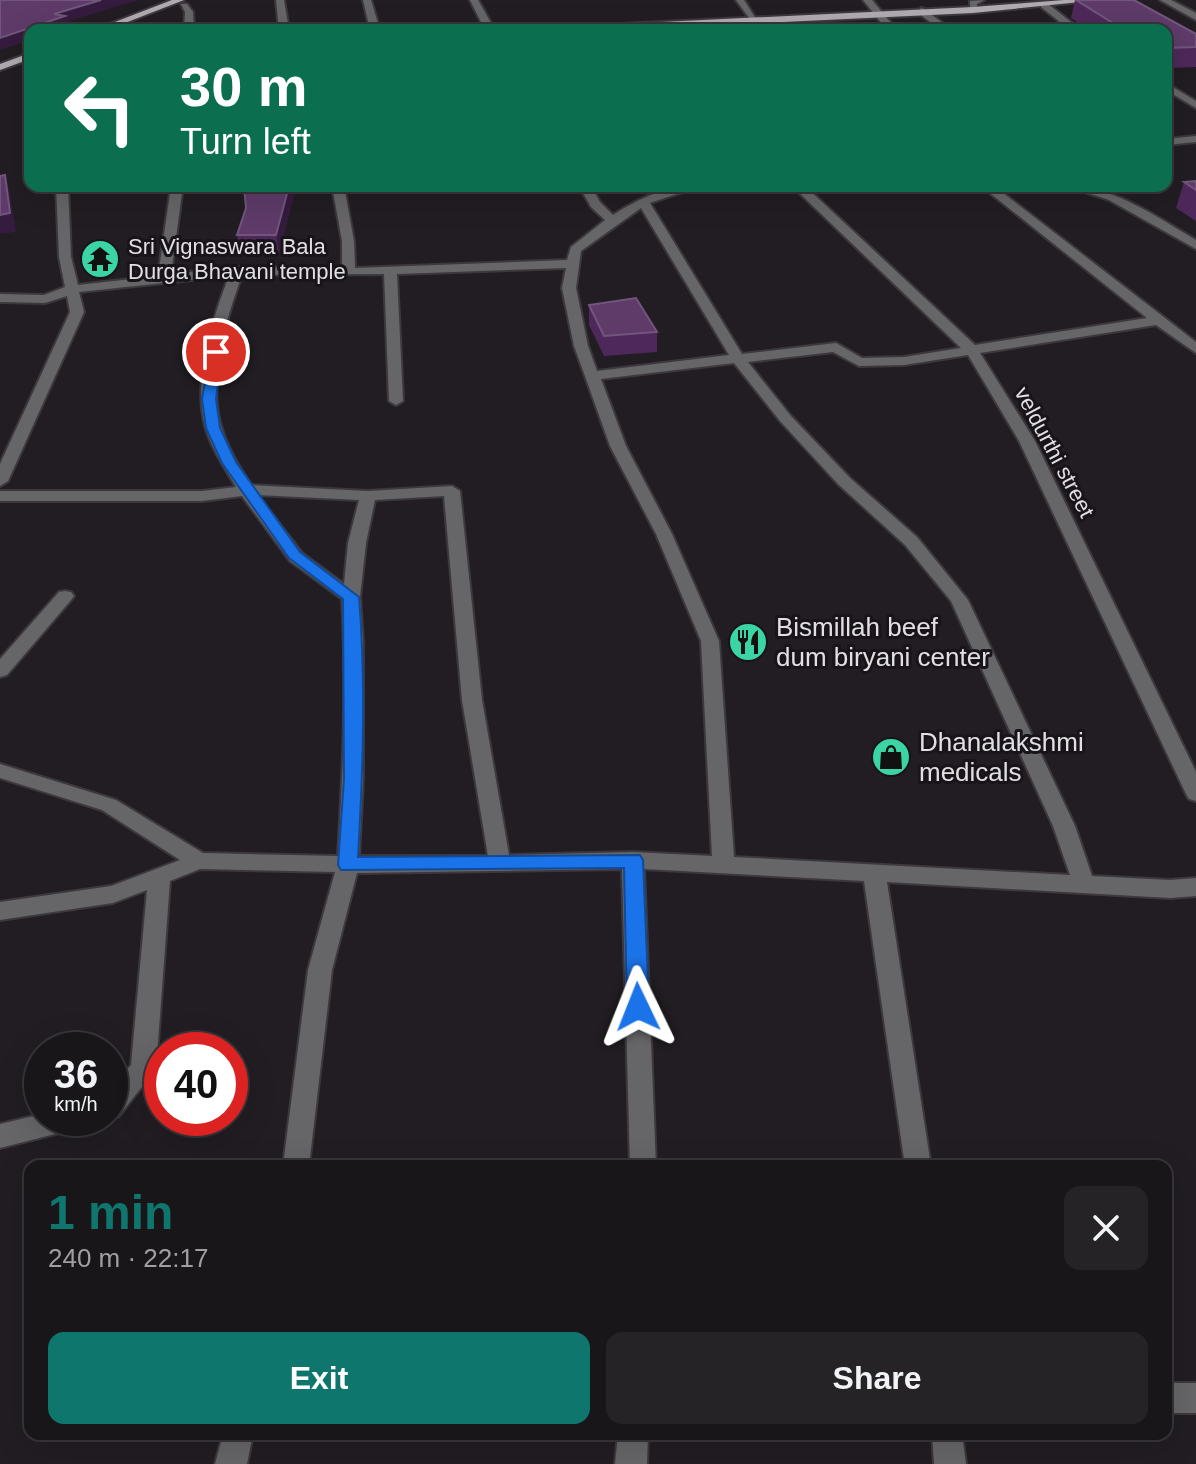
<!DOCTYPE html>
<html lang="en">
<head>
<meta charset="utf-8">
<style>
	:root { --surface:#19161a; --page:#262327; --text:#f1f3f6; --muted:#9f9fa2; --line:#373539; --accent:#0f766e }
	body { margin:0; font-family:Arial,sans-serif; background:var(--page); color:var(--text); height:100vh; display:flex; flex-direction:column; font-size:30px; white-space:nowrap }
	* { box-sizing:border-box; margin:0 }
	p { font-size:26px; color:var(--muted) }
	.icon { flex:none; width:44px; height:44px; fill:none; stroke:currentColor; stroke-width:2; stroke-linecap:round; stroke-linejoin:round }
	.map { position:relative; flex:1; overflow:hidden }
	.sheet { position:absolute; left:24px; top:1160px; width:1148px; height:280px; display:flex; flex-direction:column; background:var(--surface); border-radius:16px; box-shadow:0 8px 32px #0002,0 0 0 2px var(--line) }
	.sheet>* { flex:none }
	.guide { position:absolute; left:24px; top:24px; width:1148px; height:168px; border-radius:16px; box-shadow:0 8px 32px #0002,0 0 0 2px var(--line); background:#0b6e4f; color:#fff; overflow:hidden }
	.speed { position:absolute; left:24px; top:1032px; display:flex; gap:16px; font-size:40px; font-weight:700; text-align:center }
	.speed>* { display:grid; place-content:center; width:104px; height:104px; border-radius:50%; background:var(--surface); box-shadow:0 8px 32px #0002,0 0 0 2px var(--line); line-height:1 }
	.speed small { font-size:20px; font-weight:400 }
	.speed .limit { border:12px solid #d22; background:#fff; color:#111 }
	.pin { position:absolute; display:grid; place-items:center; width:68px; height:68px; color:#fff; margin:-34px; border:4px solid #fff; border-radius:50%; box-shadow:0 2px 8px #0007 }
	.me { position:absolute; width:88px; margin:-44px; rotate:358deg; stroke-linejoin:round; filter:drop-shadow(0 0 6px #0008) }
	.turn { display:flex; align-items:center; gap:28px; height:168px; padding:0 24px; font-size:36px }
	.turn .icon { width:104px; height:104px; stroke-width:2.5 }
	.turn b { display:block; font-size:56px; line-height:68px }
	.round { display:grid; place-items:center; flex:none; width:84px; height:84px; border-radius:16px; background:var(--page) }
	.overview { display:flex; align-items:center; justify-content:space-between; height:136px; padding:0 24px }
	h1 { font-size:48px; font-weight:600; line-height:60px; color:var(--accent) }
	.button { display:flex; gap:16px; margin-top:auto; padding:16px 24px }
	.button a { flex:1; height:92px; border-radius:16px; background:var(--accent); color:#fff; font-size:32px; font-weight:600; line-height:92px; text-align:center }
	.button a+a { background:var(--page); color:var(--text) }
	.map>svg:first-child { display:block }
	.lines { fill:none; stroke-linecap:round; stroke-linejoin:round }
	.minor-casing { stroke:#3c383d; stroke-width:4 }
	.major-casing { stroke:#3c383d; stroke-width:4 }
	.minor { fill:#666567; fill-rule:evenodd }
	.major { fill:#afabb0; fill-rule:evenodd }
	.wall { fill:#4e285a }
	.shaded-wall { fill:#351b3e }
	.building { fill:#5e3b69; stroke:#72557c; stroke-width:2 }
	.route { fill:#1a73e8; stroke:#114b97; stroke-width:2 }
	.labels { text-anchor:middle; stroke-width:6; stroke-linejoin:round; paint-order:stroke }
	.far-poi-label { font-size:22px; fill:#e1dfe2; stroke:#181419; text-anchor:start }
	.far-street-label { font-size:22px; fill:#e1dfe2; stroke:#181419 }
	.poi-label { font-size:26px; fill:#e1dfe2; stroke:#181419; text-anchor:start }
</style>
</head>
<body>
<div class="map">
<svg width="1196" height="1464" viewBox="0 0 1196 1464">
	<rect width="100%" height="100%" fill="#211d22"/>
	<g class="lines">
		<defs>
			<g id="minor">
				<path d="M276 0H284L289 30H279Z"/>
				<path d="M363 0H371L380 30H370Z"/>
				<path d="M470 0H478L495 30H485Z"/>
				<path d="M736 0H744L758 22H752Z"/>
				<path d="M863 0H872L897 30H887Z"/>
				<path d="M984 0 977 4 976 12H970V1Z"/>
				<path d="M1160 0H1171L1196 13V20Z"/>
				<path d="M1041 3H1047L1081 30H1070L1041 7Z"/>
				<path d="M181 4H187L193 12 194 30H184L185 12Z"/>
				<path d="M921 8 924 9 952 30H941L918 13Z"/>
				<path d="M1166 83 1196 101V108L1166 90Z"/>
				<path d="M1196 136V142L1166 145V139Z"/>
				<path d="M56 186H68L71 257 78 285 158 276 171 186H183L171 274 237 267 342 268V241L332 186H344L354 241 355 268 567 260 571 247 605 220 591 207 579 186H591L600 202 613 215C641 197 666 186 700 186L650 203 742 354 836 343 862 358 904 357 961 348 792 186H805L975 345 1147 318 981 186H994L1196 342V353L1156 325 980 353 1035 441 1196 772V801L1189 799 1186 794 1019 441 968 355 904 365 859 366 833 352 748 362 790 415 850 478 917 537 968 600 1075 826 1092 876 1170 880 1196 878V896L1170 898 887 882 931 1166H905L864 881 644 869 656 1166H630L622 869 357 873 332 970 309 1166H283L308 970 335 872 200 869 170 881 156 1069 119 1116 110 1119 106 1118H110V1089L131 1065 147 890 113 903 0 920V902L111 886 180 860 102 810 0 778V764L116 800 203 853 338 856C343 771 347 685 342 599L290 561 242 496 202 501H0V491H202L236 487C225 468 211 448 205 426 193 379 212 320 229 276L79 292 84 312 8 481 0 486V464L70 312 67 296 45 303 0 302V294L44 295 65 287 59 257ZM641 208 729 355 597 371 588 346 576 288 581 251ZM566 268 562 288 574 346 585 376 610 446 656 534 701 641 712 856 633 852 509 855 482 700 460 491 452 486 368 491 251 485C240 468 228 449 222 429 206 382 226 320 242 275L384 274 389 401 396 405 403 401 397 274ZM734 363 780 421 838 484 905 545 951 601 1053 826 1070 875 734 857 719 641 672 534 626 446 601 379ZM257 495 359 500 348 543 344 584 302 553ZM444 496 462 700 488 856H359L363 779V642L360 597 366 543 375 500Z"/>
				<path d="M1067 186C1115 186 1156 217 1196 240V249L1109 200Z"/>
				<path d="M65 591 71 592 74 596 71 600 7 675 0 677V659L59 592Z"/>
				<path d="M42 1114V1118H84L80 1126 71 1130 0 1148V1124Z"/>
				<rect x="1166" y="1383" width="30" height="30"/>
				<path d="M223 1434H253L247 1464H215Z"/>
				<path d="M618 1434H648L647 1464H615Z"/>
				<path d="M932 1434H962L966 1464H934Z"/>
			</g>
			<g id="major">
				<path d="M172 0H184L107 30H94Z"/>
				<path d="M1064 0H1100L973 13 615 30H554L559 27 973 7Z"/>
				<path d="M30 53V59L0 70V64Z"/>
			</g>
		</defs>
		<use href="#minor" class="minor-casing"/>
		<use href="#major" class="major-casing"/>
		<use href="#minor" class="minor"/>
		<use href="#major" class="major"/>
	</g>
	<g class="wall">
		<path d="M1075 0 1196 34V67L1166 68V30H1089L1071 18Z"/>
		<path d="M1196 181V221L1176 208 1184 182Z"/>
		<path d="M244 186H296L279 253 240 254 237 235 246 208Z"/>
		<path d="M589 305 657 332V352L604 356 589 325Z"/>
	</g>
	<g class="shaded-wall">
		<path d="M101 0H139L66 22 68 27 59 30H30V40L0 50V38L54 14Z"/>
		<path d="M5 175 10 193 16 232 0 234V215Z"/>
		<path d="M289 186H296L279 253 276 235Z"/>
	</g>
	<g class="building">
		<path d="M0 0H101L54 14 65 16 0 38Z"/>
		<path d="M1076 0H1134L1196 34V47L1166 48V30H1124Z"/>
		<path d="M5 175 10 213 0 215V176Z"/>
		<path d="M1196 181V190L1184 182Z"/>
		<path d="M244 186H289L276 235H237L246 208Z"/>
		<path d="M636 298 657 332 604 336 589 305Z"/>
	</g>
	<path class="route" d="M211 349 222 352 216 399 220 428 236 462 300 552 359 597C366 683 363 770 358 857L640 855 643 860 649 1007 646 1013 638 1016 630 1013 627 1007 624 868 341 870 338 865 344 779 343 599 289 558 222 463 206 428 202 399Z"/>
	<defs>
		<symbol id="temple-disc" viewBox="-11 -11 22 22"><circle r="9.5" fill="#3ad4a5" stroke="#181419"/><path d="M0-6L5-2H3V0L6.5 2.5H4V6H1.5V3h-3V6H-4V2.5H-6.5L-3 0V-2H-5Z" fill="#111"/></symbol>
		<symbol id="restaurant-disc" viewBox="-11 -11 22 22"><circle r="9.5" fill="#3ad4a5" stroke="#181419"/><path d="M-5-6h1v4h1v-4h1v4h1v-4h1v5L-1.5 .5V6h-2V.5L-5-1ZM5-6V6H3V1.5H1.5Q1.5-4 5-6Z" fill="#111"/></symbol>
		<symbol id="shop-disc" viewBox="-11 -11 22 22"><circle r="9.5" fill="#3ad4a5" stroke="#181419"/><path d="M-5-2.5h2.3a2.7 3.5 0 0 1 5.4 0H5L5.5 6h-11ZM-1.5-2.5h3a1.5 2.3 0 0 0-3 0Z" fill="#111"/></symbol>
	</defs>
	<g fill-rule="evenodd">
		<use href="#temple-disc" x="78" y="237" width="44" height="44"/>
		<use href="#restaurant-disc" x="726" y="620" width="44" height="44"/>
		<use href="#shop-disc" x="869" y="735" width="44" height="44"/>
	</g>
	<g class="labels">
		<g class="far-poi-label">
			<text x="128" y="254">Sri Vignaswara Bala<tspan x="128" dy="25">Durga Bhavani temple</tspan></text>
		</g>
		<g class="far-street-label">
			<text transform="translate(1055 452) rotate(62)" y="8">veldurthi street</text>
		</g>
		<g class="poi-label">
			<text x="776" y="636">Bismillah beef<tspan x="776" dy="30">dum biryani center</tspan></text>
			<text x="919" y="751">Dhanalakshmi<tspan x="919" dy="30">medicals</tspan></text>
		</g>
	</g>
</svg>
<div class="speed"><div>36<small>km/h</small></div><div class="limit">40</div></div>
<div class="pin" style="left:216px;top:352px;background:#d93025"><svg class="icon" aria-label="arrive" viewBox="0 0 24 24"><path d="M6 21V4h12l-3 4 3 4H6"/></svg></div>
<svg class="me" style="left:638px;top:1007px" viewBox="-20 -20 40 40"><path d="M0-17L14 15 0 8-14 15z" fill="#1a73e8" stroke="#fff" stroke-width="4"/></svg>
<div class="guide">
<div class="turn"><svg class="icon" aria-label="left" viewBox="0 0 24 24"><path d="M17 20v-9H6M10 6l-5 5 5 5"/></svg><div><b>30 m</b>Turn left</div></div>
</div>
<section class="sheet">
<div class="overview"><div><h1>1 min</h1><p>240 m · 22:17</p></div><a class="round"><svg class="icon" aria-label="close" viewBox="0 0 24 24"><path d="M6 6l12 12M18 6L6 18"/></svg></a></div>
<div class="button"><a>Exit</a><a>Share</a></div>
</section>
</div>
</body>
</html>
